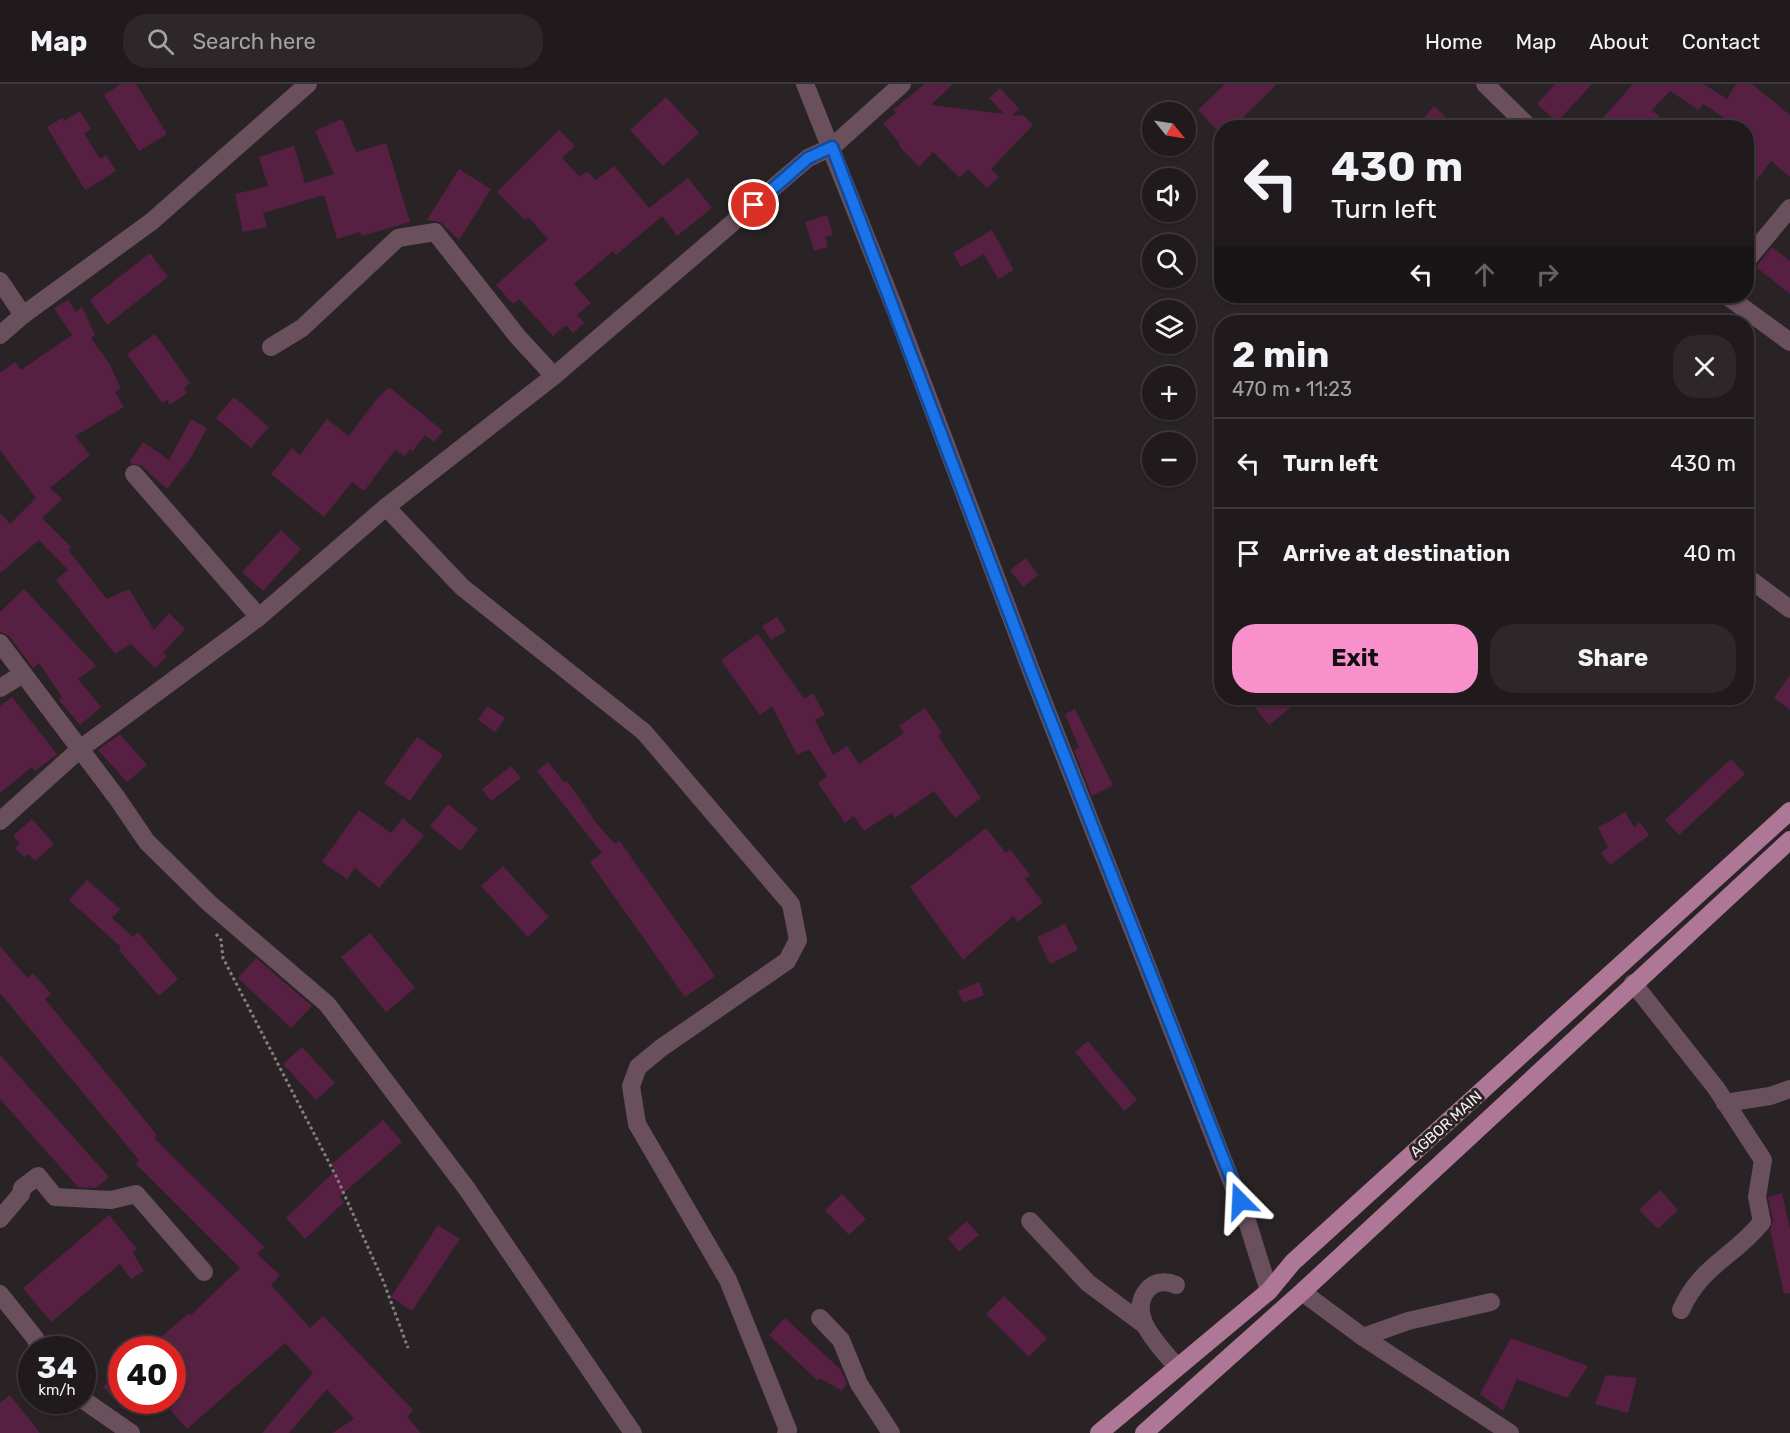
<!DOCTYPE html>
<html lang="en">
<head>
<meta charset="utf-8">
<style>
	:root { --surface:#201a1c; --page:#2d2729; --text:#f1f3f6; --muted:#a2a1a3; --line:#3d383b; --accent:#f890cc }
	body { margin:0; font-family:Rubik,sans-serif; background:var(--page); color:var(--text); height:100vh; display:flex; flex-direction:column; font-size:22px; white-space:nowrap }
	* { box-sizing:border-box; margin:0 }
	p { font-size:20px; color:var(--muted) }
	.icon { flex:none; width:33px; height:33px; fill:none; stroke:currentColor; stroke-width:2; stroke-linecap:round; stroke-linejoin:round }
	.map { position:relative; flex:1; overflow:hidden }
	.drawer { position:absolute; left:1214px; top:231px; width:540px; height:390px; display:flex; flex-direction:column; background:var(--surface); border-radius:24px; box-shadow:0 2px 4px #0004,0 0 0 2px var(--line) }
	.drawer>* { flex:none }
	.banner { position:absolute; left:1214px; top:36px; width:540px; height:183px; border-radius:24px; box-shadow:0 2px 4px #0004,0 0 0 2px var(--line); background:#201a1c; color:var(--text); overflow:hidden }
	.needle { width:39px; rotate:120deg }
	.controls { position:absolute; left:1142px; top:18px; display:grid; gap:12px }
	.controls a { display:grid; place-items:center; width:54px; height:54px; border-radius:50%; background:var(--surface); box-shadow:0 2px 4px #0004,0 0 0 2px var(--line); font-size:30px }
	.speed { position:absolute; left:18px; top:1252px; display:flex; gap:12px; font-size:30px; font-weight:700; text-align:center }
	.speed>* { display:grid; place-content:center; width:78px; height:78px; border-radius:50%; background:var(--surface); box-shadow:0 2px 4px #0004,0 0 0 2px var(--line); line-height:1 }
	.speed small { font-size:15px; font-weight:400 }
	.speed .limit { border:9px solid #d22; background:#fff; color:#111 }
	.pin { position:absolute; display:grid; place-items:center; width:51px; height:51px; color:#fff; margin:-26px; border:3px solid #fff; border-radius:50%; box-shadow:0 2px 6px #0007 }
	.me { position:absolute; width:66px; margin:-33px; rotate:339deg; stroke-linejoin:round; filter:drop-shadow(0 0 4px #0008) }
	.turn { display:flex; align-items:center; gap:21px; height:126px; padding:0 18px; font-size:27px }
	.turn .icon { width:78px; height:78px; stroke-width:2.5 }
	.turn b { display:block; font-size:42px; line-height:51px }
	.lanes { display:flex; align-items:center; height:57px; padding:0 18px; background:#0003; justify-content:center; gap:30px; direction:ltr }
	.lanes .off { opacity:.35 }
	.round { display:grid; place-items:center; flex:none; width:63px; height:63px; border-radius:24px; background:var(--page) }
	.head { display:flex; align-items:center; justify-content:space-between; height:102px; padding:0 18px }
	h1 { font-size:36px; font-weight:700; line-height:45px }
	.button { display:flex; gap:12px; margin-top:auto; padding:12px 18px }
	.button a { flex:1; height:69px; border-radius:24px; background:var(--accent); color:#111; font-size:24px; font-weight:700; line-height:69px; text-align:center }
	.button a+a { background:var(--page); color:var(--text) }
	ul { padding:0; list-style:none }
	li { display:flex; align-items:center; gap:18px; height:90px; padding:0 18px; border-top:2px solid var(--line) }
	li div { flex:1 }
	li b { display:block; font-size:22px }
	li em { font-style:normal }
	header { display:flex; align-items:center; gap:36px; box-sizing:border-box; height:84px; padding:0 30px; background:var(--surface); border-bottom:2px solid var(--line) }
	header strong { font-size:28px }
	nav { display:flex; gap:33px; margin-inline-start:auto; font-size:21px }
	.search { width:420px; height:54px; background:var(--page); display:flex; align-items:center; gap:15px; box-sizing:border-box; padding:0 21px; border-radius:24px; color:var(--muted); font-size:22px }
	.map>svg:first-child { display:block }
	.building { fill:#571f42 }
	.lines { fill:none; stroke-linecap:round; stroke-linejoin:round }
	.path { stroke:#857e81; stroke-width:3; stroke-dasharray:3 3; stroke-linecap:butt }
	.minor { stroke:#6a4f5d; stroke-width:18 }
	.major { stroke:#ae7795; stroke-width:18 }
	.route-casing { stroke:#114b97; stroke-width:15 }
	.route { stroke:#1a73e8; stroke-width:10 }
	.labels { text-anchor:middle; stroke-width:6; stroke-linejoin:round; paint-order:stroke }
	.street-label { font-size:15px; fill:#f5f0f2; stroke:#2a2326 }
</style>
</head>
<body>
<header>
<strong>Map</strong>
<div class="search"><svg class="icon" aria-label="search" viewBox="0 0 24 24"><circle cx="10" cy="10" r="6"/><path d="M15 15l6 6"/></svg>Search here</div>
<nav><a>Home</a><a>Map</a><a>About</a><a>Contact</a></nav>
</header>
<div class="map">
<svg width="1790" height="1349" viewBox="0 0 1790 1349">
	<rect width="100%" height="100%" fill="#2a2326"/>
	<g class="building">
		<path d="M121 0H136L167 50 139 67 104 11Z"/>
		<path d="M925 0H953L931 21 1004 30 989 14 1000 4 1019 25 1012 31 1024 32 1033 41 991 85 999 93 987 104 968 85 960 94 933 68 919 83 899 62 900 60 883 39 896 29 893 26Z"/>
		<path d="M1225 0H1277L1232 44H1215L1198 26Z"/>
		<path d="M1555 0H1592L1557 38 1537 20Z"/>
		<path d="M1633 0H1704L1727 15 1736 0H1752L1790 31V93L1771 77 1746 110V44H1740L1703 20 1699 26 1670 7 1652 26 1672 44H1594Z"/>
		<path d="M666 13 699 49 663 82 630 46Z"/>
		<path d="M1434 22 1457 44H1415Z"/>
		<path d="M80 27 91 45 84 49 100 75 106 71 116 87 85 106 47 43 62 34 64 37Z"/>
		<path d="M342 35 356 68 386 59 410 138 362 152 360 148 337 155 324 111 263 129 267 143 243 148 235 110 268 102 259 73 294 62 305 99 334 90 315 47Z"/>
		<path d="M559 46 575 62 562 74 580 93 587 87 596 96 614 82 649 124 688 94 712 124 677 152 662 132 616 171 613 167 574 200 591 219 577 231 584 239 573 249 566 241 553 252 519 215 513 220 496 201 548 155 528 133 525 136 497 108Z"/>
		<path d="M459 85 491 105 459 156 440 138 427 136Z"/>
		<path d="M827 131 833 151 825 153 828 163 814 167 805 138Z"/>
		<path d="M992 146 1014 186 998 195 984 170 961 183 953 169Z"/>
		<path d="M1772 163 1790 177V210L1756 183Z"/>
		<path d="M150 169 168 193 107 241 90 216Z"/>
		<path d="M68 216 76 228 82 223 95 251 91 254 109 279 121 305 115 308 124 323 75 352 90 371 50 404 62 415 42 434 71 463 68 466 107 515 129 505 154 546 169 529 185 545 163 569 167 572 155 584 131 560 115 570 56 496 68 486 39 456 0 489V429L10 440 36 414 0 366V289L15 278 21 286 72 251 54 224Z"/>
		<path d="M155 250 190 299 184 304 187 309 170 321 167 316 162 319 127 270Z"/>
		<path d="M389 303 443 347 434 358 425 351 413 367 410 365 405 372 395 366 364 407 352 398 324 433 271 390 292 364 300 371 327 335 349 352 375 317Z"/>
		<path d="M234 313 269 343 251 364 216 334Z"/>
		<path d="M191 335 207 344 192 372 167 405 142 382 129 379 143 358 169 376Z"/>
		<path d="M281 446 301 465 263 507 242 488Z"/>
		<path d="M1026 474 1038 491 1023 503 1010 486Z"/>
		<path d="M24 505 96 582 78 595 101 623 80 641 59 616 62 613 39 579 33 584 9 552 0 548V528Z"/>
		<path d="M777 533 786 547 771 556 762 542Z"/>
		<path d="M758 550 804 615 813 609 825 631 815 636 833 671 847 662 859 680 904 649 899 642 925 624 942 649 938 652 981 714 955 734 934 707 895 734 891 729 864 747 854 732 845 739 818 699 827 692 809 665 797 671 772 622 760 631 721 576Z"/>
		<path d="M1790 591V626L1774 614Z"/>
		<path d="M12 613 57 670 35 687 32 683 0 709V622Z"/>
		<path d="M1268 614H1302L1269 641 1255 624Z"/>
		<path d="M487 622 505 634 495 648 478 636Z"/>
		<path d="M1075 625 1113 701 1092 712 1074 666 1079 664 1065 630Z"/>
		<path d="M120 650 147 681 127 698 98 666Z"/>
		<path d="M417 653 443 671 410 717 384 699Z"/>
		<path d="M1731 675 1745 690 1679 751 1665 736Z"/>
		<path d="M548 678 565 699 567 697 597 740 615 760 619 756 715 892 685 913 590 778 602 769 537 687Z"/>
		<path d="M511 682 521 694 491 717 482 705Z"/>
		<path d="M448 720 478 745 460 767 430 742Z"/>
		<path d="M359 726 391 749 403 734 424 752 379 804 355 784 347 795 322 778Z"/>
		<path d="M1625 728 1634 743 1640 738 1649 751 1610 781 1601 769 1608 763 1598 744Z"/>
		<path d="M32 735 54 760 35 777 28 770 24 773 15 764 20 760 13 752Z"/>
		<path d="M986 744 1006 769 1010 765 1030 791 1025 795 1043 818 1018 838 1013 832 963 876 910 803Z"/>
		<path d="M503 782 549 833 528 853 481 802Z"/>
		<path d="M87 796 120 825 112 834 133 853 138 848 178 895 159 912 119 866 121 863 69 816Z"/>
		<path d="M1065 840 1078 866 1050 880 1037 853Z"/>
		<path d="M370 849 415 904 386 928 341 873Z"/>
		<path d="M0 862 27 894 33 889 51 910 45 915 157 1051 154 1054 264 1163 257 1170 280 1191 271 1201 310 1244 323 1232 413 1326 407 1333 421 1349H332L354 1335 327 1305 289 1349H262L313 1289 285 1259 187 1345 163 1317H172V1266H146L189 1229 191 1231 240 1184 136 1080 139 1076 0 909Z"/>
		<path d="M256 874 312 922 291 944 238 894Z"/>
		<path d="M979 898 984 911 963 919 958 907Z"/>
		<path d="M1088 957 1137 1016 1124 1027 1075 968Z"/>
		<path d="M302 963 335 999 316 1016 283 980Z"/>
		<path d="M0 971 109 1093 96 1104 78 1103 0 1015Z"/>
		<path d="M383 1036 402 1058 339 1113 344 1118 305 1155 286 1134 336 1086 331 1081Z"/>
		<path d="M1660 1106 1678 1126 1658 1145 1639 1126Z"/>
		<path d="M1782 1109 1790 1146V1209L1784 1210 1770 1146 1773 1136 1768 1113Z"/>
		<path d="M842 1110 866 1135 849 1151 825 1126Z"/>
		<path d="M109 1131 137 1165 133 1169 144 1187 131 1195 120 1180 51 1238 23 1204Z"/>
		<path d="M967 1137 979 1151 959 1168 948 1154Z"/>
		<path d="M438 1141 460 1155 412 1227 391 1213Z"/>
		<path d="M1004 1212 1047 1254 1029 1273 986 1230Z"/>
		<path d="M785 1234 841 1286 847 1299 842 1307 820 1294 818 1297 769 1251Z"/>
		<path d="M1511 1254 1588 1282 1567 1314 1517 1295 1503 1327 1480 1310Z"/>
		<path d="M122 1287V1324L103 1303Z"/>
		<path d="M1606 1291 1637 1294 1628 1329 1595 1320Z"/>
		<path d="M10 1311 40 1349H0V1319Z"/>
	</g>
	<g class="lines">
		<path class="path" d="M216 850 221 856 223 874 336 1092 384 1199 408 1264"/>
		<g class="minor">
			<path d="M805 0 896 228 1032 589 1247 1137 1269 1207"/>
			<path d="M1485 0 1530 44"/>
			<path d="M1746 177 1790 124"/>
			<path d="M0 197 23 231"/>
			<path d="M1727 212 1790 258"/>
			<path d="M0 251 23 231 151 138 308 0"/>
			<path d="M271 263 302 244 398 154 435 148 518 253 554 292"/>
			<path d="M134 390 259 533"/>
			<path d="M386 423 462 503 644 648 791 820 798 856 787 877 661 964 638 983 631 1002 637 1040 728 1196 788 1346 786 1349"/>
			<path d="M1746 495 1752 497 1790 525"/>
			<path d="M0 559 117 714 147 758 209 819 327 920 467 1105 633 1349"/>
			<path d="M0 604 23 590"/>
			<path d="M0 737 80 665 259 533 386 423 554 292 808 74 832 63 902 0"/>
			<path d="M1633 899 1716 1004 1763 1076 1757 1113 1762 1138C1733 1174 1701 1181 1681 1226"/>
			<path d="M1725 1019 1770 1012 1790 1005"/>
			<path d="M0 1135 21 1110 22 1104 38 1092 55 1113 111 1116 136 1110 204 1188"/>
			<path d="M1030 1137 1088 1199 1142 1239"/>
			<path d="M1176 1201C1167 1197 1156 1197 1149 1204 1124 1230 1161 1263 1176 1282"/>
			<path d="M1302 1208 1363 1253 1510 1349"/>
			<path d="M0 1210 35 1254 40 1266"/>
			<path d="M820 1234 841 1256 859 1300 891 1349"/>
			<path d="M1363 1253 1408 1237 1491 1218"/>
			<path d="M82 1315 131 1349"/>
		</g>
		<g class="major">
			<path d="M1099 1349 1269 1207 1293 1178 1790 727"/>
			<path d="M1144 1349 1302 1208 1790 756"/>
		</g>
	</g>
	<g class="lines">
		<defs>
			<path id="route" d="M754 121 808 74 832 63 1032 589 1240 1117"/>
		</defs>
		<use href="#route" class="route-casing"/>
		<use href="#route" class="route"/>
	</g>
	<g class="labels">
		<g class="street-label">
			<text transform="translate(1446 1040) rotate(-42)" y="5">AGBOR MAIN</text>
		</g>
	</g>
</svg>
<div class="controls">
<a><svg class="needle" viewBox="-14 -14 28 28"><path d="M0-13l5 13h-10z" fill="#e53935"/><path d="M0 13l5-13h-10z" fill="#a2a1a3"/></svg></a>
<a><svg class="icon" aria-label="sound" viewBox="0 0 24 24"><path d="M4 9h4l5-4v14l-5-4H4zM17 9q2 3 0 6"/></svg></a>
<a><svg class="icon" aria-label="search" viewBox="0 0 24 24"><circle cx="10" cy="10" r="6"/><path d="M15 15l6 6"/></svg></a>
<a><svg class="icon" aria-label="layers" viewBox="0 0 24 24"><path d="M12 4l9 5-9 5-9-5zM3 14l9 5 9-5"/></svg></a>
<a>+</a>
<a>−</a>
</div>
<div class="speed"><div>34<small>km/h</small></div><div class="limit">40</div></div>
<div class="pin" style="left:754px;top:121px;background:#d93025"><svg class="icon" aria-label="arrive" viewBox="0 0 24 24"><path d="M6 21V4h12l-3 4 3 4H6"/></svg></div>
<svg class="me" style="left:1240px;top:1117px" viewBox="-20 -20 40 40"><path d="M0-17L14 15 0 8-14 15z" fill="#1a73e8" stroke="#fff" stroke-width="4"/></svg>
<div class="banner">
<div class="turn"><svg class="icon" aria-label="left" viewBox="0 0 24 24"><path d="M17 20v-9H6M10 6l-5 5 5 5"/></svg><div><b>430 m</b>Turn left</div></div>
<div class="lanes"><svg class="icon" aria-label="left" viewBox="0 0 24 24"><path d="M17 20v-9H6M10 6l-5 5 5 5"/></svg><svg class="icon off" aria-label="ahead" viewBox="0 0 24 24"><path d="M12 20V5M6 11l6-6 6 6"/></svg><svg class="icon off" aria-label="right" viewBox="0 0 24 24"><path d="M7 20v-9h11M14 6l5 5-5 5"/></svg></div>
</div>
<section class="drawer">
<div class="head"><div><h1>2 min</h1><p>470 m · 11:23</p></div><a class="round"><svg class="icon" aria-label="close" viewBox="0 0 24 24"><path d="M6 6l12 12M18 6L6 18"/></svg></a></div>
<ul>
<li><svg class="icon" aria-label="left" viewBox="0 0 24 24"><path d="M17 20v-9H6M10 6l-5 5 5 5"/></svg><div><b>Turn left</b></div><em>430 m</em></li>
<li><svg class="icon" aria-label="arrive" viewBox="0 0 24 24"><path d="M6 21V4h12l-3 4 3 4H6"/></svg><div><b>Arrive at destination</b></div><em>40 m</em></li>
</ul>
<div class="button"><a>Exit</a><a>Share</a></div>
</section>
</div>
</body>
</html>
